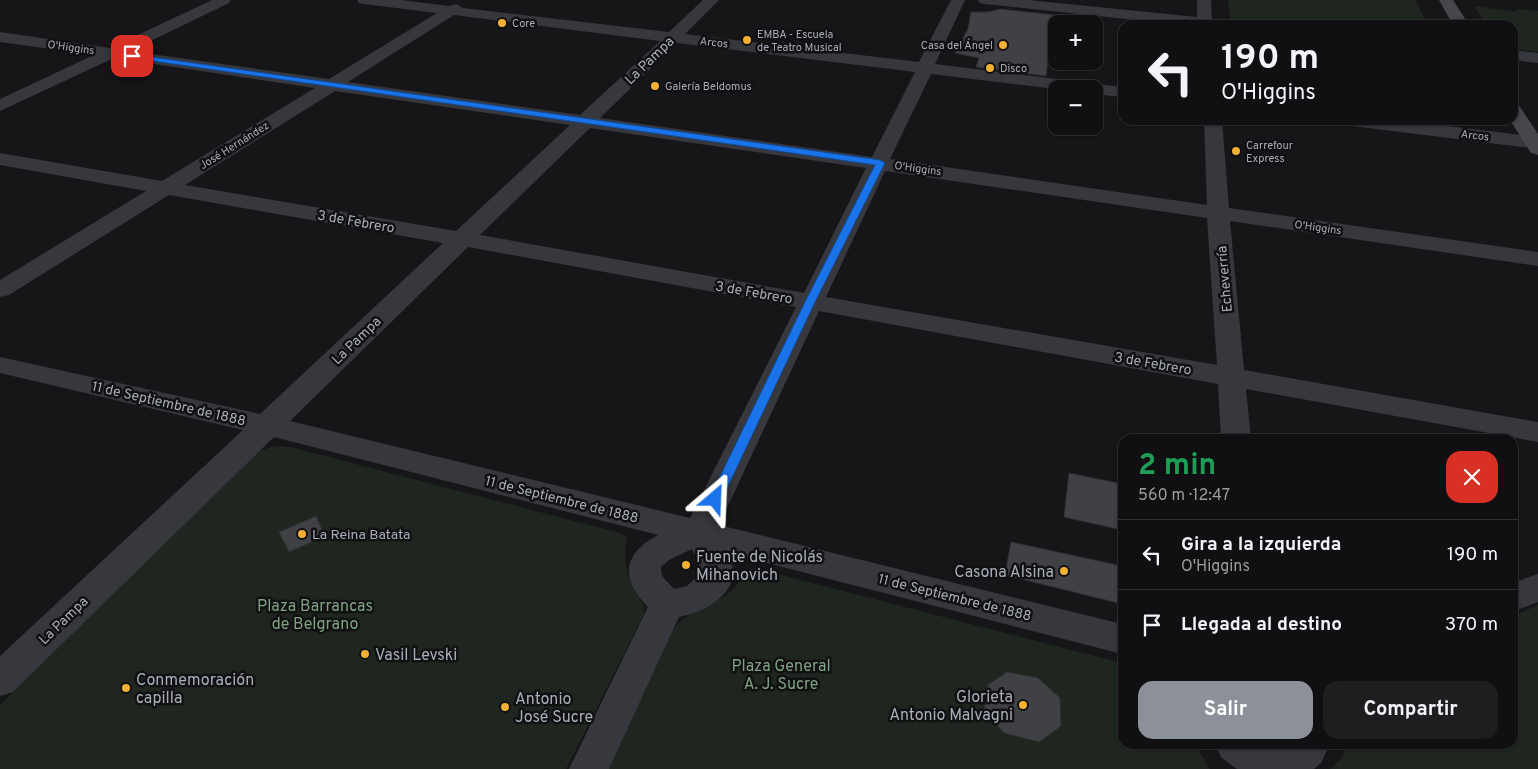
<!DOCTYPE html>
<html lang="es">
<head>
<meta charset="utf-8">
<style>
	:root { --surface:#101012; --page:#1e1e20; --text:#f1f3f6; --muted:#9c9d9f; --line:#303032; --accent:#8c9099 }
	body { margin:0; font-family:Overpass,sans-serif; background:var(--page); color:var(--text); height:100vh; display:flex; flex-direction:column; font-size:19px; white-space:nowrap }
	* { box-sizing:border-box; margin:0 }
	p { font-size:16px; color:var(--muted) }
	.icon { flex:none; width:28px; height:28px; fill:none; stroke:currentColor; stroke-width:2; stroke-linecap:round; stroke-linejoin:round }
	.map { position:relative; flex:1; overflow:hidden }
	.panel { position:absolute; left:1118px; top:434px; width:400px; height:315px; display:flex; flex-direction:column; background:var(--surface); border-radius:15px; box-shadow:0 1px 4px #0004,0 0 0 1px var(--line) }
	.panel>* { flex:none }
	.hud { position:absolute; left:1118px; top:20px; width:400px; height:105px; border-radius:15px; box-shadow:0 1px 4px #0004,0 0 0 1px var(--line); background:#101012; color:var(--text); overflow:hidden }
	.controls { position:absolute; left:1048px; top:15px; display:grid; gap:10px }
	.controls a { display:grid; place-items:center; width:55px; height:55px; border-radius:10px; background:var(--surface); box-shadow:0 1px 4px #0004,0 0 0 1px var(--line); font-size:25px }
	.pin { position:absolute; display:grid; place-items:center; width:42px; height:42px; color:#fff; margin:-21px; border-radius:10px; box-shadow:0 2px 8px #0006 }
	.me { position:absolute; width:55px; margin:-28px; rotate:26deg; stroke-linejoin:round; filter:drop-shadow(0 0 4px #0008) }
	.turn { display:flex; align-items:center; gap:18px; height:105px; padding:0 20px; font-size:22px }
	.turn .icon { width:65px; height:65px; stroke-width:2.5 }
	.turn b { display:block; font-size:35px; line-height:42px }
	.round { display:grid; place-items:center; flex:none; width:52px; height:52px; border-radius:15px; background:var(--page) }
	.head { display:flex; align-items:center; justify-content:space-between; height:85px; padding:0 20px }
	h1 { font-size:30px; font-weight:700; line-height:38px; color:#1e9e55 }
	.button { display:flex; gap:10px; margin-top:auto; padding:10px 20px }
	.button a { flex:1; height:58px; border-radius:15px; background:var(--accent); color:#fff; font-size:20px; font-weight:700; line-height:58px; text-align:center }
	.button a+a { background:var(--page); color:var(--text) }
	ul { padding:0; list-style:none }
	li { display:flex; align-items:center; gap:15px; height:70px; padding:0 20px; border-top:1px solid var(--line) }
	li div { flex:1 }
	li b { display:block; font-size:19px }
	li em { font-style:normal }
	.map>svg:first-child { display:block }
	.green { fill:#1e261f }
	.building { fill:#404145; stroke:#303034 }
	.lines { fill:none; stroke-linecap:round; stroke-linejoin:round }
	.street { fill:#37383d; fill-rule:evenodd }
	.secondary { fill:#45474d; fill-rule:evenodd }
	.route { fill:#1a73e8; stroke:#114b97 }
	.poi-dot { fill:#f2b134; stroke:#111113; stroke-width:2 }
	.labels { text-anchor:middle; stroke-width:5; stroke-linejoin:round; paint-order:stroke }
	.far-poi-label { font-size:11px; fill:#a8adb8; stroke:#111113; text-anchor:start }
	.far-street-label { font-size:11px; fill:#a8adb8; stroke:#111113 }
	.street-label { font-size:14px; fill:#a8adb8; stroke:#111113 }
	.poi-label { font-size:14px; fill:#a8adb8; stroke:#111113; text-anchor:start }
	.near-poi-label { font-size:16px; fill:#a8adb8; stroke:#111113; text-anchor:start }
	.near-park-label { font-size:16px; fill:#7fa381; stroke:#111113 }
</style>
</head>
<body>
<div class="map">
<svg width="1538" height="769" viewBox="0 0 1538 769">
	<rect width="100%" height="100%" fill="#161618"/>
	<g class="green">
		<path d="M1228 0H1416L1427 25H1273L1230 20Z"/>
		<path d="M1474 6 1517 12 1516 9 1538 11V52L1513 49 1512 25H1486Z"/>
		<path d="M275 446 290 447 620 533 627 537C624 553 625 570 632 585 637 597 645 601 644 614L566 769H0V705L259 451Z"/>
		<path d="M754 568 1122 663V744H1195L1210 769H609L674 628C693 607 710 608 730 592 741 584 739 573 754 568Z"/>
		<path d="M1538 605V769H1330L1343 757 1345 744H1512L1513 616Z"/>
	</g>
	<g class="building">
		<path d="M1000 9 1054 15 1046 76 976 67 979 58 955 53 968 29 971 12H988Z"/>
		<path d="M1069 473 1122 484V530L1064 517Z"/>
		<path d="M316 516 325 536 289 552 279 532Z"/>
		<path d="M1011 542 1122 566V604L1005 575Z"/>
		<path d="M1007 672 1038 678 1060 698 1061 726 1039 742 1004 733 984 711 988 685Z"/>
	</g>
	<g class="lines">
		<g class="street">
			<path d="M212 0H231L229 3 130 51 329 79 437 13 364 4 359 3 357 0H401L449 6 456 4 463 8 669 32 703 0H719L685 34 919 62 951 0H965L935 64 1122 87V97L1094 94V89H1056L931 74 890 159 1207 205 1204 120H1222L1229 208 1538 252V266L1230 221 1244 370 1538 422V442L1246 389 1251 439H1221L1218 384 819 311 719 525 1122 624V654L728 553C747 589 709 611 679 617L609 769H569L648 607C620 579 622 554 658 535L274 437 13 692 0 696V656L243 430 0 373V357L260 414 443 243 169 195 9 295 0 297V280L146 191 0 165V153L162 181 315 88 114 58 0 111V99L94 55 0 42V32L110 48ZM454 15 660 41 580 115 348 82ZM677 43 915 72 872 157 600 118ZM335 91 570 125 456 231 185 185ZM590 128 866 168 804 293 480 235ZM885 171 1207 218 1217 365 826 297ZM468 247 796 307 690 518 290 421ZM692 549 699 563V575L687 586 674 589 662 576 661 567 669 560Z"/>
			<path d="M978 0H1028L1197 17V0H1211L1212 19 1231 22 1234 25H1182L985 4 980 3Z"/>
			<path d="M1512 50 1538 53V63L1512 60Z"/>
			<path d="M1343 120H1398L1538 137V149L1352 126 1345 124Z"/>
			<path d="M1538 574V602L1512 612V583Z"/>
			<path d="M1215 744H1330L1321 763 1314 769H1237L1221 757Z"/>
		</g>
		<g class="secondary">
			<path d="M1439 0H1453L1469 25H1453Z"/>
			<path d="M1512 103 1518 104 1538 134V155L1531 153 1510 120H1512Z"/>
		</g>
	</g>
	<path class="route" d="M130 54 880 160 885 163 815 302 722 499 720 502H711L709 499 805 302 875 165 132 58 130 57Z"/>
	<g class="poi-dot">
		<circle cx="502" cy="23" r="5"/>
		<circle cx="747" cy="40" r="5"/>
		<circle cx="1003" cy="45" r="5"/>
		<circle cx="990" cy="68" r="5"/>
		<circle cx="655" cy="86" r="5"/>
		<circle cx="1236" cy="151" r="5"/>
		<circle cx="302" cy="534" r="5"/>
		<circle cx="686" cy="565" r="5"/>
		<circle cx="1064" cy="571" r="5"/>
		<circle cx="365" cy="654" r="5"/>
		<circle cx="126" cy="688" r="5"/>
		<circle cx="1023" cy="705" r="5"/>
		<circle cx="505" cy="707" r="5"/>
	</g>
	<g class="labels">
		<g class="far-poi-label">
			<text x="512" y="27">Core</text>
			<text x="757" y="38">EMBA - Escuela<tspan x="757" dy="13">de Teatro Musical</tspan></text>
			<text x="993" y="49" text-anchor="end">Casa del Ángel</text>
			<text x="1000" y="72">Disco</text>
			<text x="665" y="90">Galería Beldomus</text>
			<text x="1246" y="149">Carrefour<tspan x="1246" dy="13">Express</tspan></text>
		</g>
		<g class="far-street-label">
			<text transform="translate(714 42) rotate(7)" y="4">Arcos</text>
			<text transform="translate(71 47) rotate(8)" y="4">O'Higgins</text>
			<text transform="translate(1475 135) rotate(7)" y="4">Arcos</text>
			<text transform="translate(234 145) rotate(-32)" y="4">José Hernández</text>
			<text transform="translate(918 168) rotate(8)" y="4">O'Higgins</text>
			<text transform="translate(1318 227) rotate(8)" y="4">O'Higgins</text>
		</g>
		<g class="street-label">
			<text transform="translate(649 60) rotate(-44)" y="5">La Pampa</text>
			<text transform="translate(356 221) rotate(10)" y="5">3 de Febrero</text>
			<text transform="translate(1224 279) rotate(-95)" y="5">Echeverría</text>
			<text transform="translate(754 292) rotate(10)" y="5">3 de Febrero</text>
			<text transform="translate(356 340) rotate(-44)" y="5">La Pampa</text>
			<text transform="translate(1153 363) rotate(10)" y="5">3 de Febrero</text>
			<text transform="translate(169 403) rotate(13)" y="5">11 de Septiembre de 1888</text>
			<text transform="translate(562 499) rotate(14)" y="5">11 de Septiembre de 1888</text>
			<text transform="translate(955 597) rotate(14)" y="5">11 de Septiembre de 1888</text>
			<text transform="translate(63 620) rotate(-44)" y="5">La Pampa</text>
		</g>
		<g class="poi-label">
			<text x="312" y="539">La Reina Batata</text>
		</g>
		<g class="near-poi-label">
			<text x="696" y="562">Fuente de Nicolás<tspan x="696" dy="18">Mihanovich</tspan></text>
			<text x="1054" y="577" text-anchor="end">Casona Alsina</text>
			<text x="375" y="660">Vasil Levski</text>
			<text x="136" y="685">Conmemoración<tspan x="136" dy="18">capilla</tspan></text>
			<text x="1013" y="702" text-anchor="end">Glorieta<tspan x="1013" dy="18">Antonio Malvagni</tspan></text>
			<text x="515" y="704">Antonio<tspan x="515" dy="18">José Sucre</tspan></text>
		</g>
		<g class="near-park-label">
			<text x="315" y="611">Plaza Barrancas<tspan x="315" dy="18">de Belgrano</tspan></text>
			<text x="781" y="671">Plaza General<tspan x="781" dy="18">A. J. Sucre</tspan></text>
		</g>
	</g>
</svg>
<div class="controls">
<a>+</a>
<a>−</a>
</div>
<div class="pin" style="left:132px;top:56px;background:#d93025"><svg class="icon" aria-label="arrive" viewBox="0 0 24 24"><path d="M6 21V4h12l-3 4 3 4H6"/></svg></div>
<svg class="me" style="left:715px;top:499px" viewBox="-20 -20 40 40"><path d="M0-17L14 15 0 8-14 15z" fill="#1a73e8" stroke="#fff" stroke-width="4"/></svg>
<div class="hud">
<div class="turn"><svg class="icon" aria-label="left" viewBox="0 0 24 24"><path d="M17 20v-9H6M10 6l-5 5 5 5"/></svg><div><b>190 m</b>O'Higgins</div></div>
</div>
<section class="panel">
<div class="head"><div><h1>2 min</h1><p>560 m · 12:47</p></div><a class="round" style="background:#d93025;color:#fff"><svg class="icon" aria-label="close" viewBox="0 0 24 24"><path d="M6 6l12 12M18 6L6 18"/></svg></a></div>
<ul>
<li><svg class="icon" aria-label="left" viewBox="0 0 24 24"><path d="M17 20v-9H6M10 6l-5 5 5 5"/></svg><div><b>Gira a la izquierda</b><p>O'Higgins</p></div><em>190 m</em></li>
<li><svg class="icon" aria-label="arrive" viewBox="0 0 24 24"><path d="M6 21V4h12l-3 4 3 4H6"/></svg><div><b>Llegada al destino</b></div><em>370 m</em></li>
</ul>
<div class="button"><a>Salir</a><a>Compartir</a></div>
</section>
</div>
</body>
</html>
